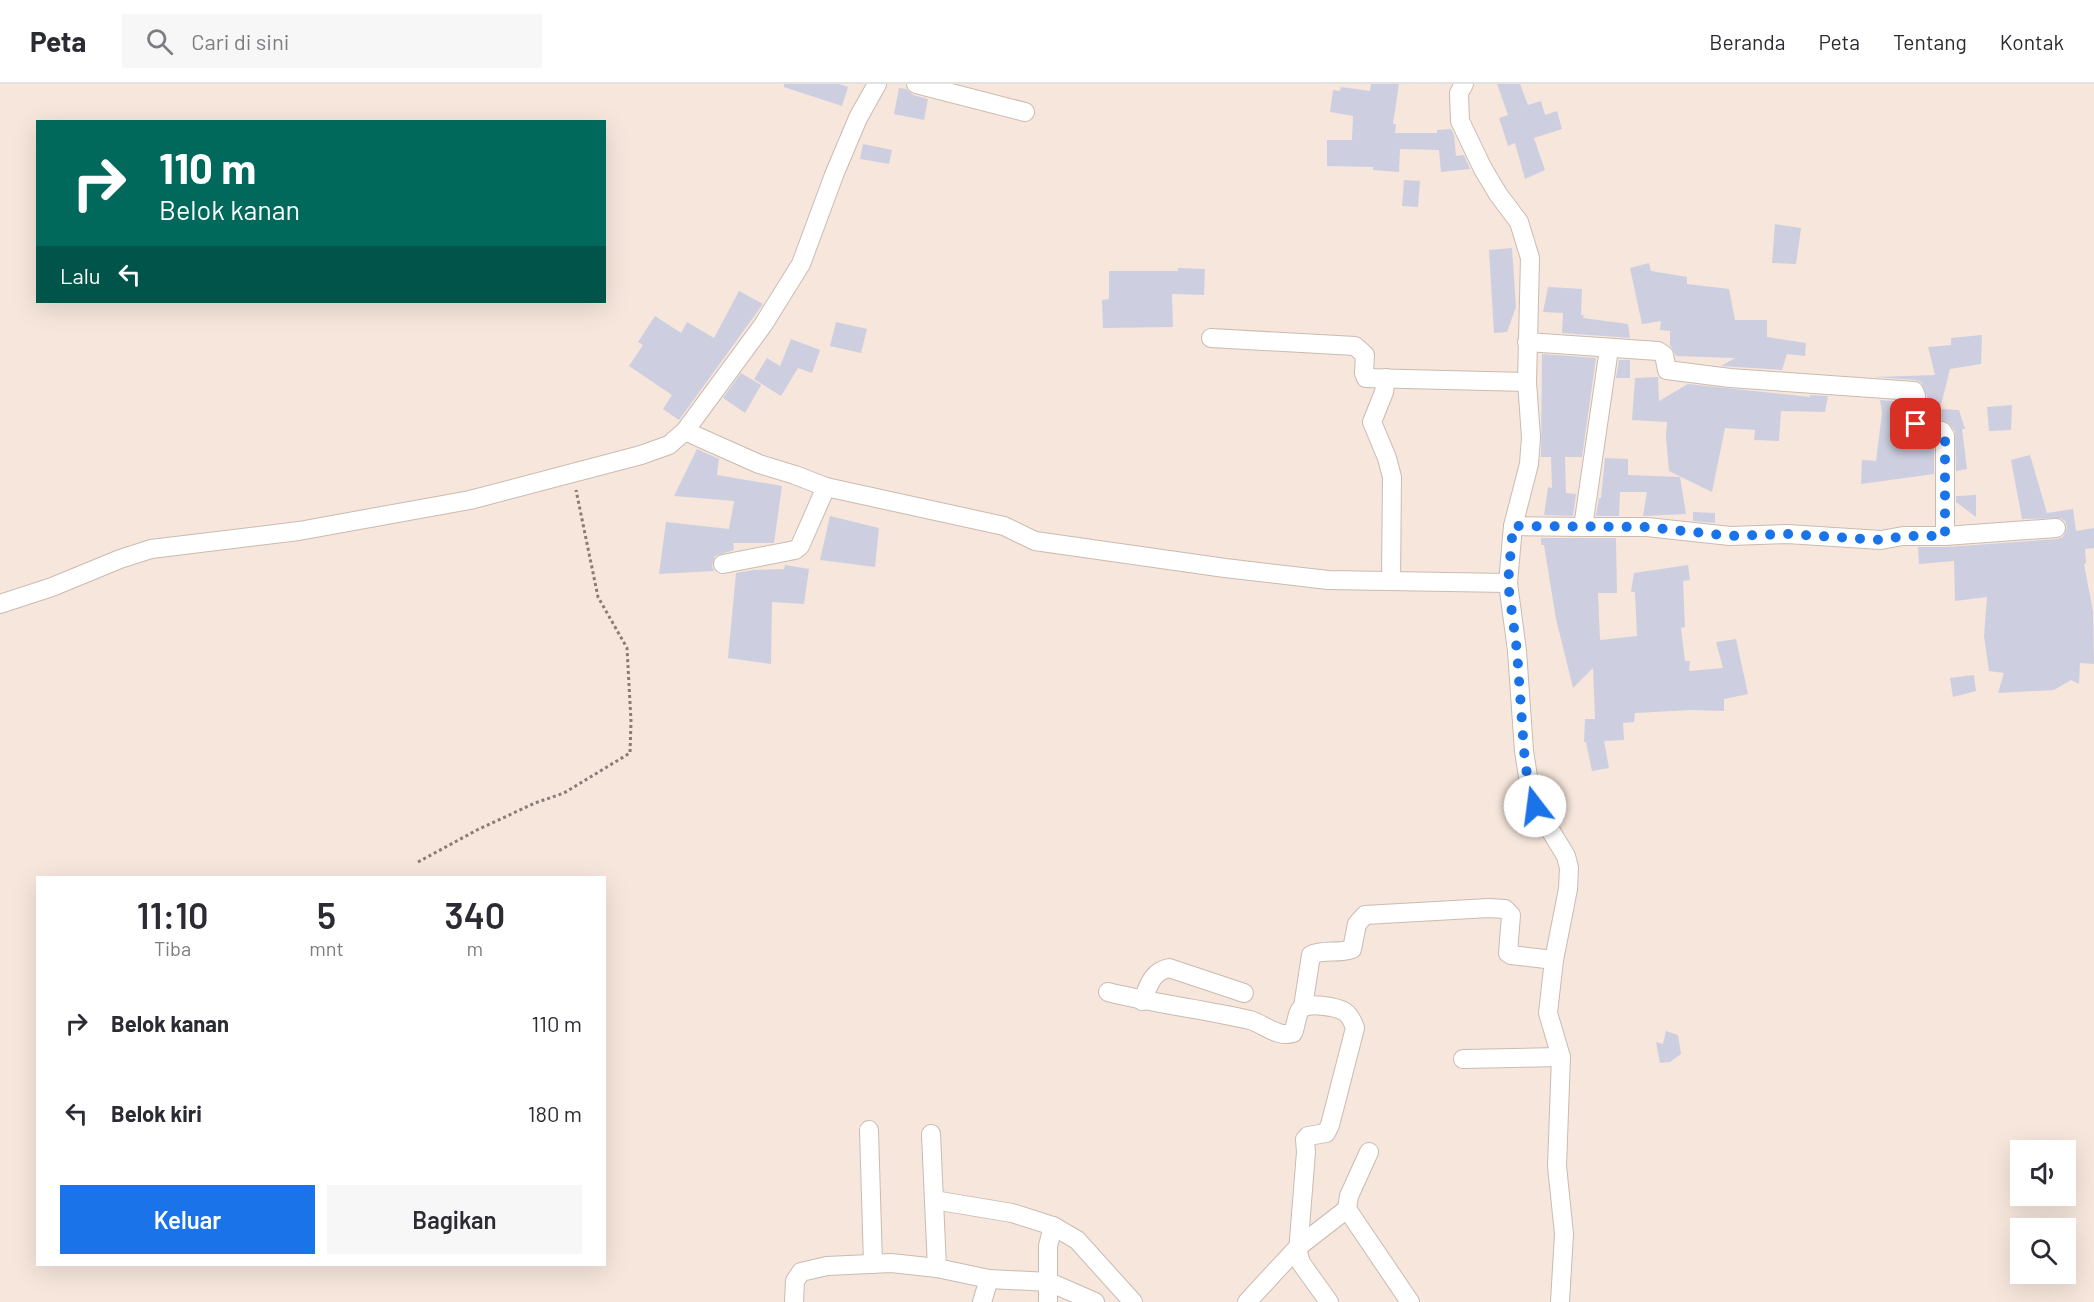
<!DOCTYPE html>
<html lang="id">
<head>
<meta charset="utf-8">
<style>
	:root { --surface:#fff; --page:#f7f7f7; --text:#2b2b33; --muted:#7c7c81; --line:#e1e1e2; --accent:#1a73e8 }
	body { margin:0; font-family:Barlow,sans-serif; background:var(--page); color:var(--text); height:100vh; display:flex; flex-direction:column; font-size:22px; white-space:nowrap }
	* { box-sizing:border-box; margin:0 }
	p { font-size:20px; color:var(--muted) }
	.icon { flex:none; width:33px; height:33px; fill:none; stroke:currentColor; stroke-width:2; stroke-linecap:round; stroke-linejoin:round }
	.map { position:relative; flex:1; overflow:hidden }
	.details { position:absolute; left:36px; top:792px; width:570px; height:390px; display:flex; flex-direction:column; background:var(--surface); border-radius:0px; box-shadow:0 6px 24px #0002 }
	.details>* { flex:none }
	.top-card { position:absolute; left:36px; top:36px; width:570px; height:183px; border-radius:0px; box-shadow:0 6px 24px #0002; background:#00695c; color:#fff; overflow:hidden }
	.tools { position:absolute; left:2010px; top:1056px; display:grid; gap:12px }
	.tools a { display:grid; place-items:center; width:66px; height:66px; border-radius:0px; background:var(--surface); box-shadow:0 6px 24px #0002; font-size:30px }
	.pin { position:absolute; display:grid; place-items:center; width:51px; height:51px; color:#fff; margin:-26px; border-radius:12px; box-shadow:0 3px 9px #0006 }
	.me { position:absolute; width:66px; margin:-33px; rotate:345deg; stroke-linejoin:round; filter:drop-shadow(0 0 4px #0008) }
	.turn { display:flex; align-items:center; gap:21px; height:126px; padding:0 24px; font-size:27px }
	.turn .icon { width:78px; height:78px; stroke-width:2.5 }
	.turn b { display:block; font-size:42px; line-height:51px }
	.then { display:flex; align-items:center; height:57px; padding:0 24px; background:#0003; gap:12px; font-size:22px }
	.eta { display:flex; justify-content:space-evenly; align-items:center; height:102px; text-align:center }
	.eta b { font-size:36px; font-weight:600; line-height:42px }
	.cta { display:flex; gap:12px; margin-top:auto; padding:12px 24px }
	.cta a { flex:1; height:69px; border-radius:0px; background:var(--accent); color:#fff; font-size:24px; font-weight:600; line-height:69px; text-align:center }
	.cta a+a { background:var(--page); color:var(--text) }
	ul { padding:0; list-style:none }
	li { display:flex; align-items:center; gap:18px; height:90px; padding:0 24px }
	li div { flex:1 }
	li b { display:block; font-size:22px }
	li em { font-style:normal }
	header { display:flex; align-items:center; gap:36px; box-sizing:border-box; height:84px; padding:0 30px; background:var(--surface); border-bottom:2px solid var(--line) }
	header strong { font-size:28px }
	nav { display:flex; gap:33px; margin-inline-start:auto; font-size:21px }
	.search { width:420px; height:54px; background:var(--page); display:flex; align-items:center; gap:15px; box-sizing:border-box; padding:0 21px; border-radius:0px; color:var(--muted); font-size:22px }
	.map>svg:first-child { display:block }
	.building { fill:#cdcfe0 }
	.lines { fill:none; stroke-linecap:round; stroke-linejoin:round }
	.minor-casing { stroke:#cabbb0; stroke-width:20 }
	.path { stroke:#887c76; stroke-width:3; stroke-dasharray:3 3; stroke-linecap:butt }
	.minor { stroke:#fff; stroke-width:18 }
	.route { stroke:#1a73e8; stroke-width:10; stroke-dasharray:0 18 }
</style>
</head>
<body>
<header>
<strong>Peta</strong>
<div class="search"><svg class="icon" aria-label="search" viewBox="0 0 24 24"><circle cx="10" cy="10" r="6"/><path d="M15 15l6 6"/></svg>Cari di sini</div>
<nav><a>Beranda</a><a>Peta</a><a>Tentang</a><a>Kontak</a></nav>
</header>
<div class="map">
<svg width="2094" height="1218" viewBox="0 0 2094 1218">
	<rect width="100%" height="100%" fill="#f6e6dc"/>
	<g class="building">
		<path d="M784 0H839L848 3 842 22 784 3Z"/>
		<path d="M1371 0H1399L1393 40H1396L1395 49H1437V46L1451 45 1454 51 1456 72 1464 71 1470 85 1441 88 1439 66 1400 65 1399 88 1373 86V83L1327 82V56H1352L1353 32 1330 28 1333 6 1340 7 1341 3 1370 7Z"/>
		<path d="M1497 0H1520L1528 21 1541 17 1545 31 1557 27 1562 45 1534 54 1545 86 1525 95 1515 59 1508 62 1499 34 1508 31Z"/>
		<path d="M899 4 906 5 913 11 928 15 924 36 894 30Z"/>
		<path d="M863 60 892 66 889 80 860 75Z"/>
		<path d="M1404 96 1420 97 1418 123 1402 122Z"/>
		<path d="M1775 140 1801 144 1796 180 1772 179Z"/>
		<path d="M1512 164 1516 223 1507 248 1494 249 1489 166Z"/>
		<path d="M1649 179 1651 187 1687 193V200L1729 205 1735 236H1767V253L1806 259 1805 272 1787 270 1782 286 1721 282 1735 274 1676 272 1670 261V247L1660 246 1661 237 1642 240 1630 184Z"/>
		<path d="M1178 184 1205 185 1204 211 1172 210 1173 243 1103 244 1102 216 1109 215V187H1178Z"/>
		<path d="M1548 203 1582 205 1581 231H1584L1583 234 1628 240 1630 254 1562 249 1563 229 1543 228Z"/>
		<path d="M739 207 763 220 679 336 663 325 672 311 629 282 643 261 638 258 655 232 681 249 687 238 714 254Z"/>
		<path d="M836 238 867 245 861 269 830 262Z"/>
		<path d="M1982 251 1981 280 1950 285 1940 325 1959 326 1965 345H1962L1967 385 1956 387 1955 347 1948 338 1927 333V312L1921 298 1915 296 1875 293 1935 291 1928 263 1951 261V254Z"/>
		<path d="M791 255 820 266 812 289 798 284 781 312 754 295 767 274 780 282Z"/>
		<path d="M1542 270 1596 274 1582 373H1565L1566 409 1576 410 1573 432 1544 431 1548 403 1552 404 1551 373H1541Z"/>
		<path d="M1619 276H1630V294H1616Z"/>
		<path d="M741 289 761 301 745 329 723 314Z"/>
		<path d="M1658 293 1659 317 1688 300 1810 313V311L1828 312 1825 328 1781 327 1779 357 1754 356 1755 346 1725 344 1712 408 1669 387 1666 353 1667 338 1632 336 1635 294Z"/>
		<path d="M1880 316 1905 318 1906 347 1913 353 1934 357V390L1861 400 1862 376 1876 377 1882 329Z"/>
		<path d="M2012 321 2011 346 1989 347 1987 323Z"/>
		<path d="M697 365 719 375 717 391 782 402 774 459H733L734 466 715 472 712 482 714 487 659 490 666 438 729 445 734 417 674 412Z"/>
		<path d="M2030 371 2047 429 2073 425 2076 447 2094 444V464L2085 465 2086 479 2084 480 2093 527 2094 580 2080 579 2079 600 2071 596 2054 606 1998 609 2004 589 1989 587 1984 552 1987 513 1955 517 1954 477 1919 480 1918 463H1946L2057 455 2063 453 2067 443 2065 437 2060 434 2022 435 2011 376Z"/>
		<path d="M1605 374 1628 375V391L1680 393 1686 430 1643 432 1647 408H1620L1619 432H1596L1599 414H1601Z"/>
		<path d="M1976 411V433L1956 418V412Z"/>
		<path d="M1693 428 1715 429V439L1693 437Z"/>
		<path d="M830 432 879 444 875 483 820 476Z"/>
		<path d="M1541 454H1616L1617 509H1598L1600 556 1637 552 1635 508H1631L1634 489 1688 481 1690 496 1683 497 1685 543 1681 544 1685 577H1690L1689 587 1723 584 1716 558 1736 555 1748 610 1724 615V627L1691 626 1635 629 1634 638 1623 639 1624 656 1604 657 1609 684 1592 687 1586 658H1584L1585 635H1595L1593 584 1573 604 1556 535 1544 461H1541Z"/>
		<path d="M785 481 809 485 804 520 772 518 771 580 728 574 736 489 753 486 784 485Z"/>
		<path d="M1974 591 1976 607 1953 613 1950 594Z"/>
		<path d="M1666 947 1678 951 1681 970 1670 978 1660 979 1656 958 1663 960Z"/>
	</g>
	<g class="lines">
		<defs>
			<g id="minor">
				<path d="M916 0 1025 28"/>
				<path d="M1464 0 1459 9 1460 37 1483 85 1498 110 1519 138 1530 174 1527 298 1531 353 1529 380 1513 442 1508 499 1517 567 1524 667 1529 699 1535 721 1566 772 1569 784 1568 805 1554 876 1548 929 1561 973 1557 1082 1564 1150 1560 1218"/>
				<path d="M1211 254 1355 262 1365 271 1364 289 1366 294 1527 298"/>
				<path d="M1527 258 1658 267 1664 271 1667 286 1730 294 1914 307 1916 312V342L1942 347 1945 352V452"/>
				<path d="M1386 294 1384 308 1372 338 1387 374 1392 393 1391 497"/>
				<path d="M685 347 759 380 795 391 826 403 1004 442 1035 457 1225 484 1328 496 1508 499"/>
				<path d="M1513 442 1583 443 1609 265"/>
				<path d="M1583 443H1647L1730 452 1787 450 1881 456 1903 452H1945L2056 444"/>
				<path d="M723 480 795 466 800 462 826 403"/>
				<path d="M0 520 52 503 120 475 151 465 299 447 470 416 641 371 669 361 685 347 763 241 801 180 834 91 858 34 877 0"/>
				<path d="M1108 908C1155 920 1203 925 1250 936 1264 940 1277 954 1293 949 1296 942 1296 933 1300 926 1306 917 1337 923 1345 928 1351 932 1353 939 1355 944L1330 1041 1326 1049 1308 1052 1305 1055 1306 1068 1298 1168 1301 1179 1329 1218"/>
				<path d="M1142 917C1149 902 1151 888 1169 884L1244 909"/>
				<path d="M1303 923 1311 871C1324 865 1338 870 1352 865L1357 840 1365 831 1489 824 1505 825 1511 831 1508 869 1511 871 1554 876"/>
				<path d="M1463 975 1561 973"/>
				<path d="M869 1046 873 1180"/>
				<path d="M931 1050 937 1184"/>
				<path d="M1369 1068 1349 1112 1347 1125 1410 1218"/>
				<path d="M934 1116 1012 1129 1053 1142"/>
				<path d="M794 1218 795 1197 801 1188 827 1182 891 1179 937 1184 989 1195 1049 1198 1095 1218"/>
				<path d="M982 1218 989 1195"/>
				<path d="M1048 1218V1162L1053 1142 1077 1156 1133 1218"/>
				<path d="M1247 1218 1298 1163 1347 1125"/>
			</g>
		</defs>
		<use href="#minor" class="minor-casing"/>
		<path class="path" d="M418 778 477 746 535 719 564 709 630 669 631 637 627 564 598 513 576 406"/>
		<use href="#minor" class="minor"/>
	</g>
	<g class="lines">
		<path class="route" d="M1535 722 1528 699 1524 667 1517 567 1508 499 1513 442 1647 443 1730 452 1787 450 1881 456 1904 452H1945V350L1942 347 1918 344 1916 340"/>
	</g>
</svg>
<div class="tools">
<a><svg class="icon" aria-label="sound" viewBox="0 0 24 24"><path d="M4 9h4l5-4v14l-5-4H4zM17 9q2 3 0 6"/></svg></a>
<a><svg class="icon" aria-label="search" viewBox="0 0 24 24"><circle cx="10" cy="10" r="6"/><path d="M15 15l6 6"/></svg></a>
</div>
<div class="pin" style="left:1916px;top:340px;background:#d93025"><svg class="icon" aria-label="arrive" viewBox="0 0 24 24"><path d="M6 21V4h12l-3 4 3 4H6"/></svg></div>
<svg class="me" style="left:1535px;top:722px" viewBox="-20 -20 40 40"><circle r="19" fill="#fff"/><path d="M0-13L10 11 0 6-10 11z" fill="#1a73e8"/></svg>
<div class="top-card">
<div class="turn"><svg class="icon" aria-label="right" viewBox="0 0 24 24"><path d="M7 20v-9h11M14 6l5 5-5 5"/></svg><div><b>110 m</b>Belok kanan</div></div>
<div class="then">Lalu<svg class="icon" aria-label="left" viewBox="0 0 24 24"><path d="M17 20v-9H6M10 6l-5 5 5 5"/></svg></div>
</div>
<section class="details">
<div class="eta">
<div><b>11:10</b><p>Tiba</p></div>
<div><b>5</b><p>mnt</p></div>
<div><b>340</b><p>m</p></div>
</div>
<ul>
<li><svg class="icon" aria-label="right" viewBox="0 0 24 24"><path d="M7 20v-9h11M14 6l5 5-5 5"/></svg><div><b>Belok kanan</b></div><em>110 m</em></li>
<li><svg class="icon" aria-label="left" viewBox="0 0 24 24"><path d="M17 20v-9H6M10 6l-5 5 5 5"/></svg><div><b>Belok kiri</b></div><em>180 m</em></li>
</ul>
<div class="cta"><a>Keluar</a><a>Bagikan</a></div>
</section>
</div>
</body>
</html>
